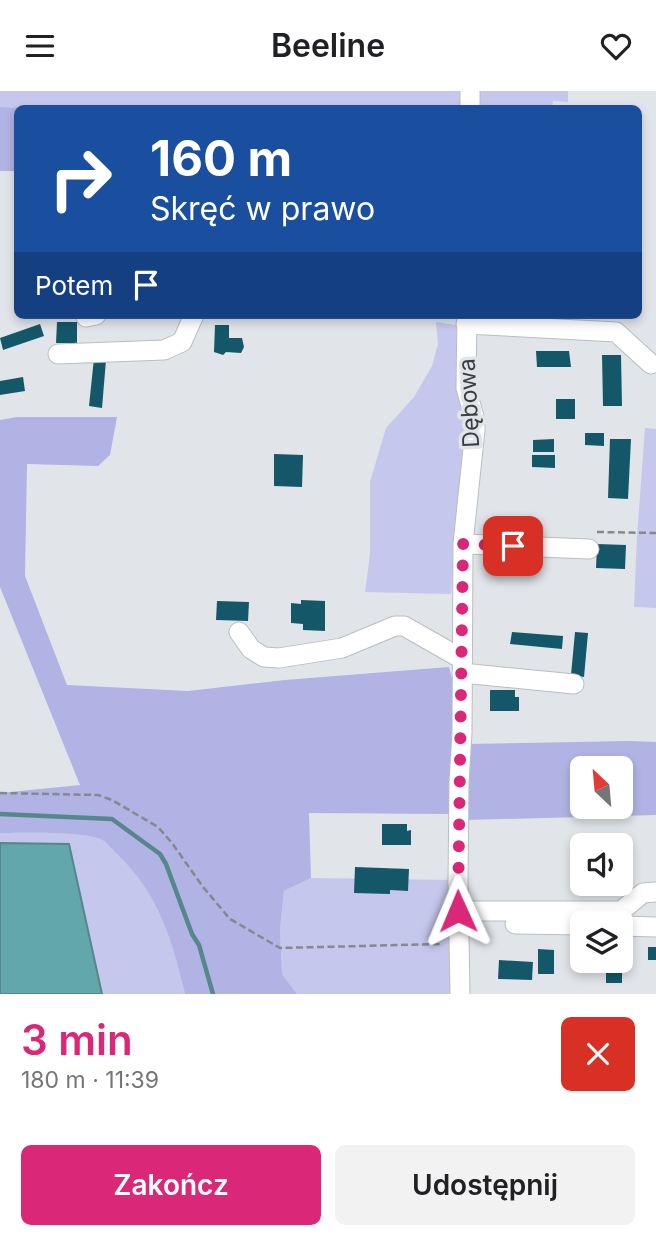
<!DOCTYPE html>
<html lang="pl">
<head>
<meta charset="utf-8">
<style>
	:root { --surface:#fff; --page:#f2f2f2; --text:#202124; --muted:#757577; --accent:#db2777 }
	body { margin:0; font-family:Inter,sans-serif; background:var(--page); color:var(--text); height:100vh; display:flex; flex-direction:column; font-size:26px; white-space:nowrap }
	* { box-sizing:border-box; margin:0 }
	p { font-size:23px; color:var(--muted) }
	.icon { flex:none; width:38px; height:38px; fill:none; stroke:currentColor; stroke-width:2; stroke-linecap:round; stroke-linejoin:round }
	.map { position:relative; height:903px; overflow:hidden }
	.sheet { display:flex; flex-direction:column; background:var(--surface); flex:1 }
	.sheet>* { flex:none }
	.guide { position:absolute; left:14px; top:14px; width:628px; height:214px; border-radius:10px; box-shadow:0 4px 10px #0003; background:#1a4fa0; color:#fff; overflow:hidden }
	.needle { width:46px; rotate:334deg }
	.buttons { position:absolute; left:570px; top:665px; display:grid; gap:14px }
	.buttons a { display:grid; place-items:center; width:63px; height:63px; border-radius:10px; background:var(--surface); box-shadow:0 4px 10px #0003; font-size:35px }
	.pin { position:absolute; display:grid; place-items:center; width:60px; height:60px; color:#fff; margin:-30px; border-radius:14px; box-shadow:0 4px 10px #0006 }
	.me { position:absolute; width:77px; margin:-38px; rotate:359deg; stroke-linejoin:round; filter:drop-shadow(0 0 5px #0008) }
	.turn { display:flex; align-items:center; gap:24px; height:147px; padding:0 21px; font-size:32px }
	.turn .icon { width:91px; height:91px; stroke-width:2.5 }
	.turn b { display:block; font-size:49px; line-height:60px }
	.then { display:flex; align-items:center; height:66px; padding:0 21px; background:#0003; gap:14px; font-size:26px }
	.round { display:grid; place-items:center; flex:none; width:74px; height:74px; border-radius:10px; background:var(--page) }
	.headline { display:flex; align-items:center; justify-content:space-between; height:119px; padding:0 21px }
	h1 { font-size:42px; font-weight:600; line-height:52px; color:var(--accent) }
	.button { display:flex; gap:14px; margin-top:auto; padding:14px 21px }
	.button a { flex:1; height:80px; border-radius:10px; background:var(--accent); color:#fff; font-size:28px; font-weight:600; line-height:80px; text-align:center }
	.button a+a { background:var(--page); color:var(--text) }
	header { display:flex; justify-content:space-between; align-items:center; height:91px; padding:0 21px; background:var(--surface); font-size:32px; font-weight:600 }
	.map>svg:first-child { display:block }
	.green { fill:#c5c7ed }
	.forest { fill:#b0b3e4; fill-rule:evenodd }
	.water { fill:#62a7aa; stroke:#56878a; stroke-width:2 }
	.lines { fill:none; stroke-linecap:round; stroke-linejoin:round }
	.stream { stroke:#56878a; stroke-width:4.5 }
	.building { fill:#145769 }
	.minor-casing { stroke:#babec1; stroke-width:21 }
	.path { stroke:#86898b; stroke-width:2.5; stroke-dasharray:7 3.5; stroke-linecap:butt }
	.minor { stroke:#fff; stroke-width:19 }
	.route { stroke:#db2777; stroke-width:12; stroke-dasharray:0 21.6 }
	.labels { text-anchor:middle; stroke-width:7; stroke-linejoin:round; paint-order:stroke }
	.street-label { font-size:23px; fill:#3b3d3e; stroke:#e1e5e9 }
</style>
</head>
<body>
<header><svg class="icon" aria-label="menu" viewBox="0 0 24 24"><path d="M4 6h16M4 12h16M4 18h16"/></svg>Beeline<svg class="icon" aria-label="heart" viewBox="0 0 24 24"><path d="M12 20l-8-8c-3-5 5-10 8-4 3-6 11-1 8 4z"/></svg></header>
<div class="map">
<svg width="656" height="903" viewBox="0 0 656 903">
	<rect width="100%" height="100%" fill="#e1e5e9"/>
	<g class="green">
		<path d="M0 0H460V18L0 16Z"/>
		<path d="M477 0H568V11L553 10 552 17 477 18Z"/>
		<path d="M436 231 456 234 458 291 466 338 451 503 365 501 370 463V391L386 337 414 306 432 275 438 253Z"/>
		<path d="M645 337 656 338V517L634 516 637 445Z"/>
		<path d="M0 742C21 742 87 740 102 749 108 752 113 760 118 764 159 804 172 849 185 903H0Z"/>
		<path d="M311 787 451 789 452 903H297L282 883 280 838 284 800Z"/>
	</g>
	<g class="forest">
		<path d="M0 16 44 17 18 18 17 80H0Z"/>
		<path d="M17 326H117L110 364 98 375 27 373 25 485 67 594 188 600 285 589 449 576 454 596 452 723 309 722 311 787 284 800 280 838 282 883 297 903H185C172 849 159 804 118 764 113 760 108 752 102 749 86 740 21 742 0 742V702L80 694 0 496V329Z"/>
		<path d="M629 650 656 651V724L466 729 467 653ZM583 677H621V716H583Z"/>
	</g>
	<path class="water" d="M0 752 69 753 102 903H0Z"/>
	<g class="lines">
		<path class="stream" d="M0 723 112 728 160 763 166 773 192 843 199 854 213 903"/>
	</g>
	<g class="building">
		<path d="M57 231H77V252H56Z"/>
		<path d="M40 233 44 245 3 259 0 247Z"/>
		<path d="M215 234H229V247H242L244 256 241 262 226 261 223 264 214 261Z"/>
		<path d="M536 260H569L571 276H537Z"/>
		<path d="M602 264H621L622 315H603Z"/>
		<path d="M94 267 106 269 102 317 89 315Z"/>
		<path d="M23 286 25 300 0 304V290Z"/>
		<rect x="556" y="308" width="19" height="20"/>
		<path d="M585 342H604V355L585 354Z"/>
		<path d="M554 348V361H533V349Z"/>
		<path d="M610 348H631L628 408 608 407Z"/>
		<path d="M274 363 303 364 302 396 274 395Z"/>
		<path d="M532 364H555V377L532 376Z"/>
		<path d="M597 453 626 454 625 478 596 477Z"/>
		<path d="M301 509 325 510V540L303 539V533L291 532V512L301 513Z"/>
		<path d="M217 510 249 511 248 530 216 529Z"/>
		<path d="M512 541 563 545 562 558 510 553Z"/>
		<path d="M575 541 588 542 584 586 571 584Z"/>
		<path d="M490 599H515V606H519V620H490Z"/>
		<path d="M382 733H407V740L411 739V754H382Z"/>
		<path d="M355 776 409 778 408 800 390 799V803L354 802Z"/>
		<rect x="648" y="856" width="8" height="13"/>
		<path d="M538 858 554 859V883H538Z"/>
		<path d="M499 869 533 871 532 889 498 888Z"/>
		<rect x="606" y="870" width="16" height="22"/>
	</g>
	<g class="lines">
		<defs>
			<g id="minor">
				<path d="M470 18V0"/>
				<path d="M86 226 96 224"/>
				<path d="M466 233 616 241 651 273"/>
				<path d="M58 263 164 259 182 251 194 224"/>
				<path d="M463 453 589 458"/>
				<path d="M239 541 251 558 264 566 279 567 342 557 395 535H404L462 568"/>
				<path d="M462 582 574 593"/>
				<path d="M458 820H621L643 802 656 801"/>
				<path d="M515 833 583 834"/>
				<path d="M621 835 656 836"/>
				<path d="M460 903 458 790 459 692 462 642 463 453 475 339V329L466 297 467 224"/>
			</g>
		</defs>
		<use href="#minor" class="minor-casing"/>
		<g class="path">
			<path d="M597 441 656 442"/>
			<path d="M0 702 98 704 112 709 158 736 172 752 203 796 230 828 280 857 442 853"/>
		</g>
		<use href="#minor" class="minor"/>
	</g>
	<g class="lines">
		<path class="route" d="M458 820 463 453 513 455"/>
	</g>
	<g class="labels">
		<g class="street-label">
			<text transform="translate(469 312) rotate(-93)" y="8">Dębowa</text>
		</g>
	</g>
</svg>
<div class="buttons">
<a><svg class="needle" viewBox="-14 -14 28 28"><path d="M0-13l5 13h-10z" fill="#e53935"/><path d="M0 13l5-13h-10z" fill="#757577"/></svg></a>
<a><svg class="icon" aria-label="sound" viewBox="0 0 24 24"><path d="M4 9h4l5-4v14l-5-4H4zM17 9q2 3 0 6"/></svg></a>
<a><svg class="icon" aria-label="layers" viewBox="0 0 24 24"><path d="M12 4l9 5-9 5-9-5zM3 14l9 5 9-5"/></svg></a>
</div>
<div class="pin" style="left:513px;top:455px;background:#d93025"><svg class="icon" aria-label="arrive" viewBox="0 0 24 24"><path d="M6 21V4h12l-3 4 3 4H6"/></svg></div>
<svg class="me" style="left:458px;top:820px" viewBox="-20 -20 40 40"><path d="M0-17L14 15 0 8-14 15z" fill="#db2777" stroke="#fff" stroke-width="4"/></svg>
<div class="guide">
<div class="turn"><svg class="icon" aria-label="right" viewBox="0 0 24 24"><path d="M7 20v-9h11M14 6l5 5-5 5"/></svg><div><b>160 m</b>Skręć w prawo</div></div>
<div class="then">Potem<svg class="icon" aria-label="arrive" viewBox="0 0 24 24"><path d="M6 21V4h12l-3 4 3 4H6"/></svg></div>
</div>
</div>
<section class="sheet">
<div class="headline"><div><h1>3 min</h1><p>180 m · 11:39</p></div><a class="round" style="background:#d93025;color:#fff"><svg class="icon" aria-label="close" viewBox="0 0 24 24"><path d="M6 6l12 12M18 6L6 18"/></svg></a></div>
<div class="button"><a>Zakończ</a><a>Udostępnij</a></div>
</section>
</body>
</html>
